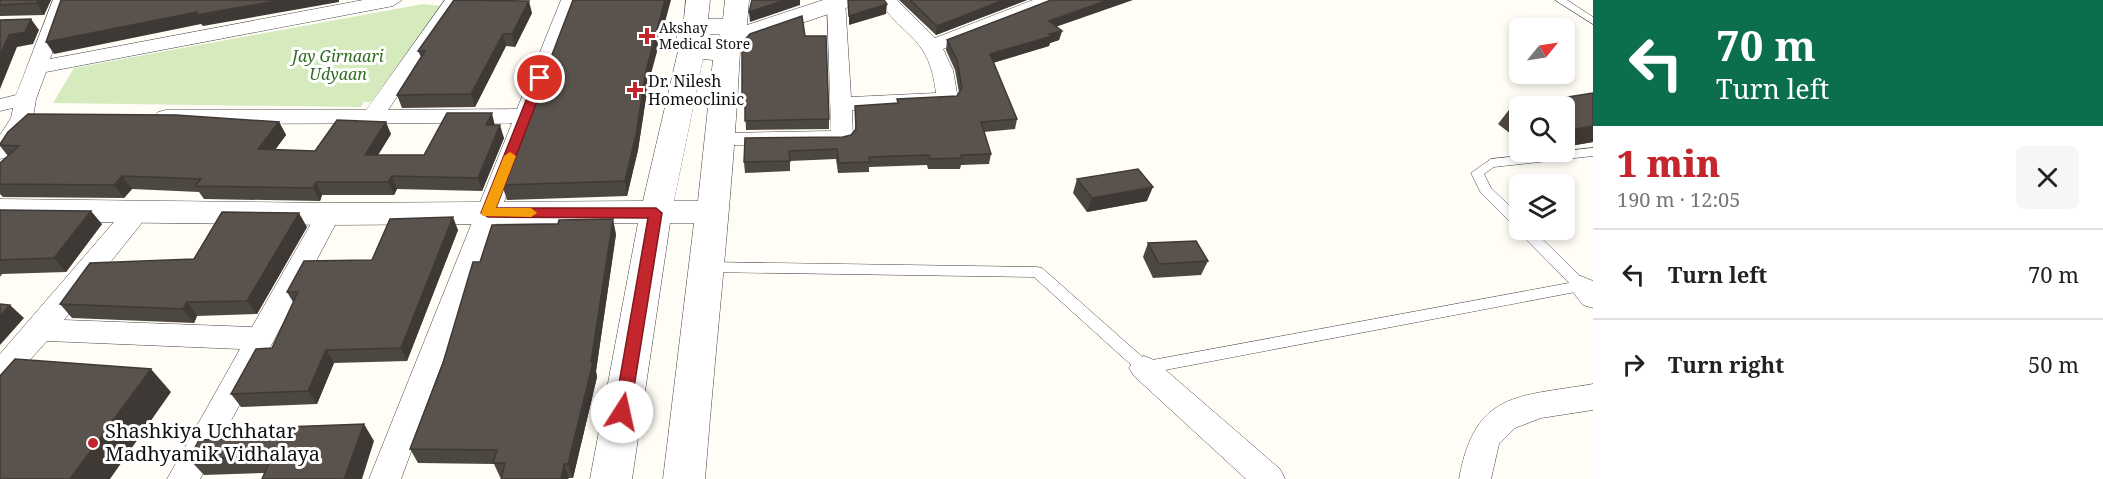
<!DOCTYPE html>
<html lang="en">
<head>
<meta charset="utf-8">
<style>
	:root { --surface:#fff; --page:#f6f6f6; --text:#222; --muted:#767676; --line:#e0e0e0; --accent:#c4262e }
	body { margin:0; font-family:"Noto Serif",serif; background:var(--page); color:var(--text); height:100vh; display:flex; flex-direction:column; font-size:22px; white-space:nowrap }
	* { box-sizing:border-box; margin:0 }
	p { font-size:20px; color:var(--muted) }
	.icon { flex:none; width:33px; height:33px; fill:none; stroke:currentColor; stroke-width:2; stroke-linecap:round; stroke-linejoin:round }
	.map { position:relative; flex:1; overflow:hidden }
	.details { display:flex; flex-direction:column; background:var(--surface); width:510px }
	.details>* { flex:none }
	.top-card { background:#0b6e4f; color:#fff; overflow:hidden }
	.needle { width:39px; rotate:60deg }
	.controls { position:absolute; left:1509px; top:18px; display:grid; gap:12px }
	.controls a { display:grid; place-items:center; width:66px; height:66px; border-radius:9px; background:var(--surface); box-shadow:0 3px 9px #0003; font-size:30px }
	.pin { position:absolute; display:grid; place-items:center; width:51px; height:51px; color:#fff; margin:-26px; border:3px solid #fff; border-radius:50%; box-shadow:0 2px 6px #0007 }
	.me { position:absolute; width:66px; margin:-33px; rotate:10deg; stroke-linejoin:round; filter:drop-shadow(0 0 4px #0008) }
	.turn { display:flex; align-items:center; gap:21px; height:126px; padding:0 24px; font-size:27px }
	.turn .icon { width:78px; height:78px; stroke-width:2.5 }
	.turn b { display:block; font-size:42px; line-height:51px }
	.round { display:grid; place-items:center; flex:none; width:63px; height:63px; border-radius:9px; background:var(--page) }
	.head { display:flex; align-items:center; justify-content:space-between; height:102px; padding:0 24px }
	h1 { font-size:36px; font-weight:800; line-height:45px; color:var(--accent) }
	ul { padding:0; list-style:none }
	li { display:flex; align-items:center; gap:18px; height:90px; padding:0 24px; border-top:2px solid var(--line) }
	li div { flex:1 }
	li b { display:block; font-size:22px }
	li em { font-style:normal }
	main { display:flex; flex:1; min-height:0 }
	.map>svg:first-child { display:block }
	.green { fill:#d5ebbd }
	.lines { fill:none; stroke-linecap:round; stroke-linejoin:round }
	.service-casing { stroke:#444; stroke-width:1 }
	.minor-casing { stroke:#444; stroke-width:1 }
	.tertiary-casing { stroke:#444; stroke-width:1 }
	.service { fill:#fff; fill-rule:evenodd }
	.minor { fill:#fff; fill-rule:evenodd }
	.tertiary { fill:#fff; fill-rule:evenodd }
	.wall { fill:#4d4742 }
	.shaded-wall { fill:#3f3936 }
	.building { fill:#5a524d; stroke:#3f3936; stroke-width:1.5 }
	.route { fill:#c4262e; stroke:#7f191e; stroke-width:1.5 }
	.slow { fill:#f59e0b }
	.poi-dot { fill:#c4262e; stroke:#fff; stroke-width:2 }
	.labels { text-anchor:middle; stroke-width:6; stroke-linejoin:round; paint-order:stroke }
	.far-poi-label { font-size:14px; fill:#111; stroke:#fff; text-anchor:start }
	.park-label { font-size:16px; font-style:italic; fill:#2f6b1f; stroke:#fff }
	.poi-label { font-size:16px; fill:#111; stroke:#fff; text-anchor:start }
	.near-poi-label { font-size:20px; fill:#111; stroke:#fff; text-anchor:start }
</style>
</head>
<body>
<main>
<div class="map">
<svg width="1593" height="479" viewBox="0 0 1593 479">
	<rect width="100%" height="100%" fill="#fffdf5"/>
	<path class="green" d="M423 4 441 6 371 102H364L361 107 53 103 74 68Z"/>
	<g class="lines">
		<defs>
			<g id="service">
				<path d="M1555 0H1567L1593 17V24Z"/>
				<path d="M1593 148V156L1494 167 1484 174 1491 188 1520 216V230H1533L1586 282 1588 286 1586 290 1144 374 1139 372 1034 277 706 272 701 271 699 267 701 263 706 262 1037 267 1042 268 1147 361 1569 283 1520 233 1519 228 1515 227 1481 193 1471 173 1491 159Z"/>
			</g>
			<g id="minor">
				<path d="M53 0H71L50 59 363 0H402L393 6 46 72 36 99 33 118 8 157 0 159V135L11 118 13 108 0 111V99L16 95Z"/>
				<path d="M445 0H463L388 110 517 109 561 0H579L401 479H369L512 123 166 124 158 122 155 117 158 112 166 110H366Z"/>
				<path d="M827 0H845L851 97 936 93C929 36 906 40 878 0H897L935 38 1033 0H1059L1057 4 943 49 953 70 958 99 955 104 852 110 853 138 850 143 842 145H713L710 140 713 135 721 133 831 131Z"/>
				<path d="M136 205 145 207 148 213 145 219 64 320 252 327 320 208 329 206 338 208 341 214 200 479H167L240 349 47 341 10 382 0 386V354L127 207Z"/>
				<path d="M1581 276 1593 281V308L1583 305 1568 286 1572 279Z"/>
				<path d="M1144 356 1154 360 1280 469 1285 479H1246L1134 376 1129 368 1134 360Z"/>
				<path d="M1593 384V410L1541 418 1515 428 1499 444 1491 479H1459C1475 391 1517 397 1593 384Z"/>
			</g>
			<path id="tertiary" d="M686 0H710L708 19H723L725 0H749L747 25 823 0H859L855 5 749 41 740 51C733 194 716 336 705 479H663L694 223H670L632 479H590L638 223 329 225 0 221V199L329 203 643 201 679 47 676 43 677 34 683 28ZM711 34H719L723 39 713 44 702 41V38ZM703 59 713 60 698 201H674Z"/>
		</defs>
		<use href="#service" class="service-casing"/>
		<use href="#minor" class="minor-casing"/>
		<use href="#tertiary" class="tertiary-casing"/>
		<use href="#service" class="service"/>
		<use href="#minor" class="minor"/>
		<use href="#tertiary" class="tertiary"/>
	</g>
	<g class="wall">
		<path d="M0 0H51L44 15 0 16Z"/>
		<path d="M899 0H1027L936 35Z"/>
		<path d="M532 13 515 47 506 46 475 107 402 108 397 95 421 57 418 51Z"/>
		<path d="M1057 27 1062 31 1059 40 1050 43 1049 46 993 63 1017 119 1015 129 984 132 991 154 989 164 961 165 960 169H928L927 165 869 167V172L838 173 836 159 790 161V171L745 173 744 162 851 135 855 130V106L897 103V99L957 96 959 92 955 70 946 50 947 40Z"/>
		<path d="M805 36 829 119V129L746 130 745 104H742V95Z"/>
		<path d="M648 85 638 150 627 196 507 200 502 185Z"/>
		<path d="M1593 93V142L1564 147V106H1520V141L1498 124 1512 106Z"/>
		<path d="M279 122 286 135 275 150 315 151 391 134 378 155H424L495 125 504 138 482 191 397 189 394 195H322L320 201 204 199 199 192 132 189 124 198 3 197 0 194V163L8 156 0 146V144Z"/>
		<path d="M1077 179 1147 201 1087 212 1073 193Z"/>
		<path d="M0 210 102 224 66 272 2 274 0 277Z"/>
		<path d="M307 227 257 314 197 316 194 323 72 318 60 304Z"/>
		<path d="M458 230 407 361 334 363 317 404 241 407 231 394 272 348 293 302 287 292 372 260Z"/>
		<path d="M616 234 596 371 597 377 573 478 500 477 494 464 418 463 410 449 480 262Z"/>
		<path d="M1148 243 1208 261 1201 275 1153 278 1143 257Z"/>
		<path d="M374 441 264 473 204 475 189 459Z"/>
	</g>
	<g class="shaded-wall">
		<path d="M38 0H51L44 15 37 3Z"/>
		<path d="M282 0H339V2L203 26 201 24 54 54 46 42 197 12Z"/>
		<path d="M665 0H671L648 85 638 150 627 196 625 181 646 71Z"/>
		<path d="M785 0H800V5L750 22 749 12Z"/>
		<path d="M1004 0H1027L936 35 937 26Z"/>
		<path d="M1108 0H1133L1047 30 1049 21Z"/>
		<path d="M529 1 532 13 515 47 512 34Z"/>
		<path d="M887 4 886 14 849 25V16Z"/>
		<path d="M31 19 39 30 33 44 17 47 0 89V55L9 35Z"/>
		<path d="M1062 31 1059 40 1050 43 1049 46 988 64 990 54Z"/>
		<path d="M503 34 506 46 475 107 471 94Z"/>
		<path d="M492 113 495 126 486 125Z"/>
		<path d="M279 122 286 135 266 162 258 149Z"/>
		<path d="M386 122 391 134 370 168 365 155Z"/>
		<path d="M500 125 504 138 482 191 478 178Z"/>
		<path d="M1593 126V142L1564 147V131Z"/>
		<path d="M122 176 132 189 124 198 114 185Z"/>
		<path d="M392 176 397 189 394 195 388 182Z"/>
		<path d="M316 182 322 195 320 201 313 188Z"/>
		<path d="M1153 187 1147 201 1087 212 1092 198Z"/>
		<path d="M91 211 102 224 66 272 54 258Z"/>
		<path d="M299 213 307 227 257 314 247 301Z"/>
		<path d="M453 217 458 230 407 361 401 348Z"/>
		<path d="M613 219 616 234 596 371 597 377 573 478 568 464 591 362Z"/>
		<path d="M187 302 197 316 194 323 183 309Z"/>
		<path d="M10 305 24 318 0 345V316Z"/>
		<path d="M326 350 334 363 317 404 308 391Z"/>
		<path d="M151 369 171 392 110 479H70Z"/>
		<path d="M364 424 374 441 362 479H344Z"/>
		<path d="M564 464 569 478 568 479H561Z"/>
	</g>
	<g class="building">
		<path d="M0 0H38L37 3 0 5Z"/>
		<path d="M61 0H282L196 15 197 12 46 42Z"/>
		<path d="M454 0 529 1 512 34H503L471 94 397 95 425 51H418Z"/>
		<path d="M573 0H665L646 71 636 135 625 181 502 185Z"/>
		<path d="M752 0H785L749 12Z"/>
		<path d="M848 0H884L887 4 849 16Z"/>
		<path d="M910 0H1004L937 26Z"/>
		<path d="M1051 0H1108L1049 21 1062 31 1049 34 1052 36 990 54 1017 119 981 122 991 154 961 155 962 158 930 159 929 155 869 157 870 162 839 163 837 149 789 151 790 161 744 162 745 138 843 137 851 135 856 129 855 106 898 103 897 99 957 96 962 88 957 60 947 40Z"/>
		<path d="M802 16 805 36H826L829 119 745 121V95H742V43L750 34Z"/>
		<path d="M31 19 25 32 9 35 0 55V20Z"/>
		<path d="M1593 93V126L1564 131V106H1520V112L1512 106Z"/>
		<path d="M447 113H492L486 125H500L478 178 392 176 388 182H316L313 188 195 186 201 179 122 176 114 185 0 184V163L19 146 0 145V144L8 132 28 114 176 115 279 122 258 149 315 151 337 120 386 122 365 155H424Z"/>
		<path d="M1138 169 1153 187 1092 198 1077 179Z"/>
		<path d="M0 210 91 211 54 258 0 260Z"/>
		<path d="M222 212 299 213 247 301 187 302 183 309 60 304 90 263 194 259Z"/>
		<path d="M453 217 401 348 326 350 308 391 231 394 256 349 272 348 298 292H287L304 261 372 260 390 219Z"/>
		<path d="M613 219 591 362H593L568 464H564L561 479H501L505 463H493L497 450 410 449 443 363 473 262H480L492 225 558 224 559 220Z"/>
		<path d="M1196 241 1208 261 1159 264 1148 243Z"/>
		<path d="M0 304 10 305 0 316Z"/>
		<path d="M15 359 151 369 70 479H0V376Z"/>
		<path d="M364 424 344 479H262L272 456 189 459 199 440 280 437 284 427Z"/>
	</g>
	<path class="route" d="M540 74 546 78 496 208H656L662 213 630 412 628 417H616L614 412 648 218 488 217 481 213 535 78Z"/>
	<path class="slow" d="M510 152 516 156 496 208H531L537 213 531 217 483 216 481 213 504 156Z"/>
	<g class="poi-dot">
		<path d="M644 27h6v6h6v6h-6v6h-6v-6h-6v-6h6z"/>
		<path d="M632 81h6v6h6v6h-6v6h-6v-6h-6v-6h6z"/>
		<circle cx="93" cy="443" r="6"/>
	</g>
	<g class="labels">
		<g class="far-poi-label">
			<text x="659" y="33">Akshay<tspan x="659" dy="16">Medical Store</tspan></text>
		</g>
		<g class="park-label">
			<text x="338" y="62">Jay Girnaari<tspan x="338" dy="18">Udyaan</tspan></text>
		</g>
		<g class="poi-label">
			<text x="648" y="87">Dr. Nilesh<tspan x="648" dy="18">Homeoclinic</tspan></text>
		</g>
		<g class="near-poi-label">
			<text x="105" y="438">Shashkiya Uchhatar<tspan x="105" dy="23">Madhyamik Vidhalaya</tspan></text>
		</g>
	</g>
</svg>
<div class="controls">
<a><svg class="needle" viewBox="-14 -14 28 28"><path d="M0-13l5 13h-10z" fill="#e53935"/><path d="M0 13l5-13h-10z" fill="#767676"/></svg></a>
<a><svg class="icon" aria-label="search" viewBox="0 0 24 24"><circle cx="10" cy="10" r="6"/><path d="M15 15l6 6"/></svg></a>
<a><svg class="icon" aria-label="layers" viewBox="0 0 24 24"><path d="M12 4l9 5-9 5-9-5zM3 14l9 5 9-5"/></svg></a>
</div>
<div class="pin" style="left:540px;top:78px;background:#d93025"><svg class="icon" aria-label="arrive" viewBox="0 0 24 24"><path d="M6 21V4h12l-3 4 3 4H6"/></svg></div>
<svg class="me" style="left:622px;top:412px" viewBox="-20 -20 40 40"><circle r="19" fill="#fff"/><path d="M0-13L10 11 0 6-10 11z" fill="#c4262e"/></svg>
</div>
<section class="details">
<div class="top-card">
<div class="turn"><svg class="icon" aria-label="left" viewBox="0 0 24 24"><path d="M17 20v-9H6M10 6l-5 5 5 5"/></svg><div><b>70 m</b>Turn left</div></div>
</div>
<div class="head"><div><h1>1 min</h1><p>190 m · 12:05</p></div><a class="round"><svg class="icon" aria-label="close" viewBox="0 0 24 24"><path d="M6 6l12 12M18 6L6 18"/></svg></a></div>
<ul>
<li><svg class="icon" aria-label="left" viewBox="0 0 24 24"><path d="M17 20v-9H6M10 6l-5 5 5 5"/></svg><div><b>Turn left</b></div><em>70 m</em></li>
<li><svg class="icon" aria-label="right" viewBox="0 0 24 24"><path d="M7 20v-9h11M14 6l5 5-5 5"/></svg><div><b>Turn right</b></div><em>50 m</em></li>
</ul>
</section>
</main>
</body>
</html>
